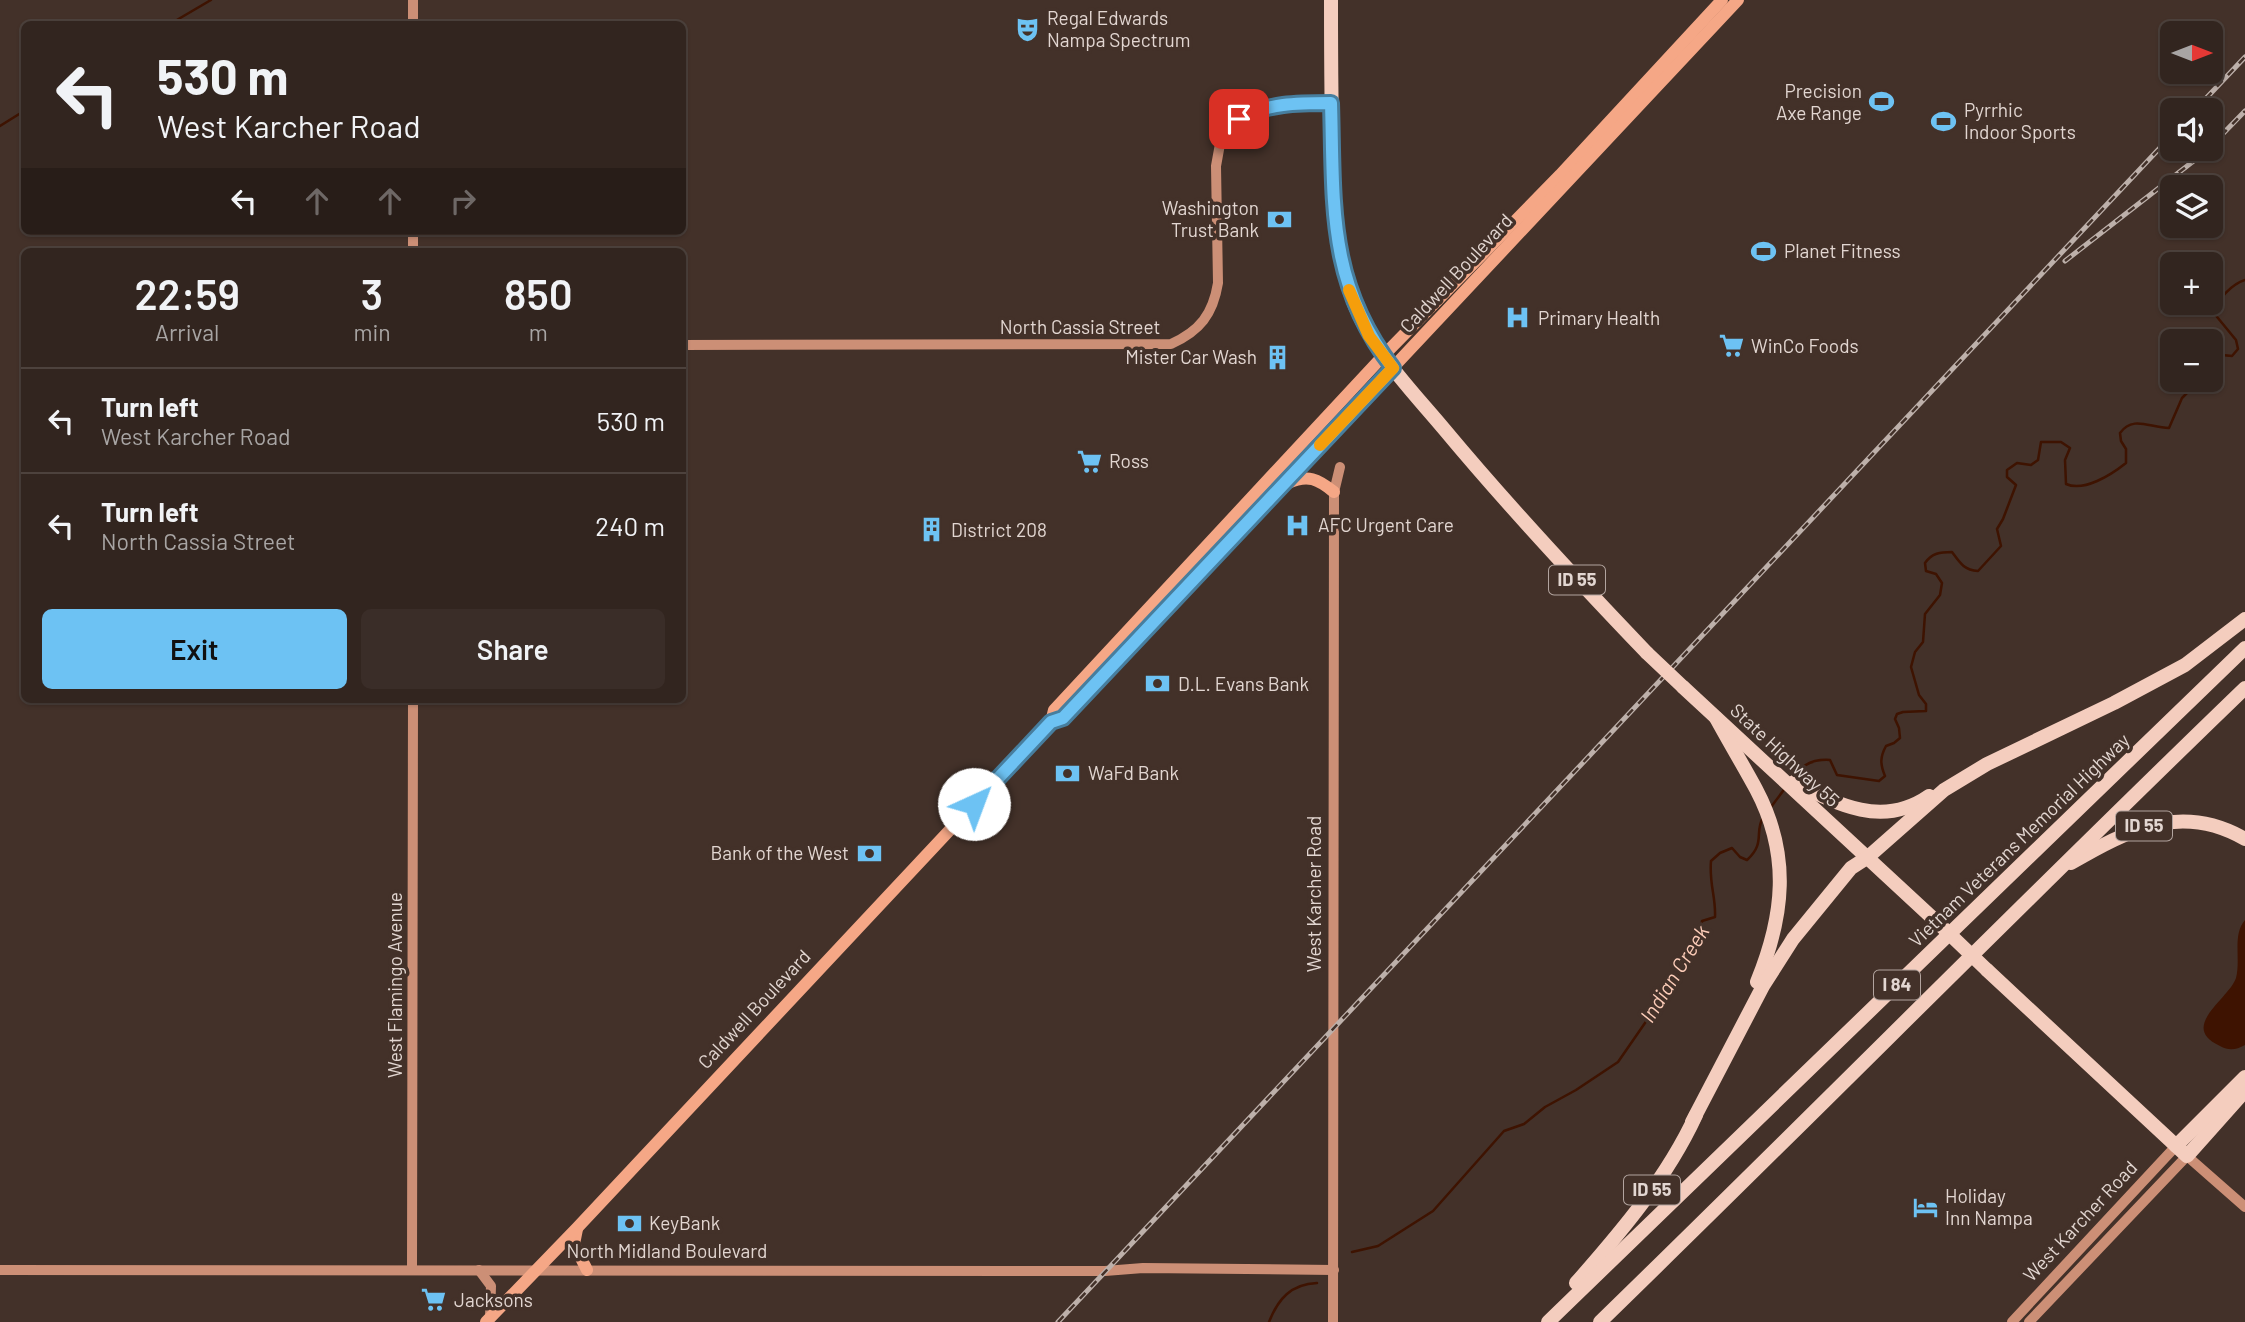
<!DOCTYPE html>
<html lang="en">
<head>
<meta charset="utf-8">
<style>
	:root { --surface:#32251f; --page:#3a2d28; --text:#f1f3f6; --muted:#a8a5a4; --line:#4d423d; --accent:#6dc2f3 }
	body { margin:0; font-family:Barlow,sans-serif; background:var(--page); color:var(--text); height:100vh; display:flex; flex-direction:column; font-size:26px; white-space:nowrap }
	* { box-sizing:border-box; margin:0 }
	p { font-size:23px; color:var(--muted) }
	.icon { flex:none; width:38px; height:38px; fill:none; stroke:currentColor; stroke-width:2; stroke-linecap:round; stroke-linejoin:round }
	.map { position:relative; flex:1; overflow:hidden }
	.details { position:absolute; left:21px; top:248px; width:665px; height:455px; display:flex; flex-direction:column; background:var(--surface); border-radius:10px; box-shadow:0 2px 5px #0004,0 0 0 2px var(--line) }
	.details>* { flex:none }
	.top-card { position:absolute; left:21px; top:21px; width:665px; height:214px; border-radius:10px; box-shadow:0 2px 5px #0004,0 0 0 2px var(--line); background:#32251f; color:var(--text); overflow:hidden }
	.needle { width:46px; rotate:90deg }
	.tools { position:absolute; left:2160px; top:21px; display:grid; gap:14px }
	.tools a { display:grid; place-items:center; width:63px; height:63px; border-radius:10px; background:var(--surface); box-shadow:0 2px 5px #0004,0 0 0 2px var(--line); font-size:35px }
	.pin { position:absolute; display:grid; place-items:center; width:60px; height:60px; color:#fff; margin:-30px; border-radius:14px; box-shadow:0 4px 10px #0006 }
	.me { position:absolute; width:77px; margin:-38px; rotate:43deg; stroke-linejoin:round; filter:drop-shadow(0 0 5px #0008) }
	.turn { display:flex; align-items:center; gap:24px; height:147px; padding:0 21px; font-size:32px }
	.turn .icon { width:91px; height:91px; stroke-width:2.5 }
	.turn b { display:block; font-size:49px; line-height:60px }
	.lanes { display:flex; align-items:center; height:66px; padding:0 21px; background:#0003; justify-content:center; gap:35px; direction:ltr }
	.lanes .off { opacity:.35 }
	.eta { display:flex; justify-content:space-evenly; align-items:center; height:119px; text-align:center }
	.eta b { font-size:42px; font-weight:600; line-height:49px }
	.primary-button { display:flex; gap:14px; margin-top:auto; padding:14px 21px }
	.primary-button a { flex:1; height:80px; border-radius:10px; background:var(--accent); color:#111; font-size:28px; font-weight:600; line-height:80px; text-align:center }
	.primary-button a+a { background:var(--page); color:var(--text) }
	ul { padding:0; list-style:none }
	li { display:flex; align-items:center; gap:21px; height:105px; padding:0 21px; border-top:2px solid var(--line) }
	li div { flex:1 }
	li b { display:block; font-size:26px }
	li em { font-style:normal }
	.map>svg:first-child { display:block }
	.water { fill:#3e1301 }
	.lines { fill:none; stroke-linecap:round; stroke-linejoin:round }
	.stream { stroke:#3e1301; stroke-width:2.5 }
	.secondary { stroke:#cc8f76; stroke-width:10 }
	.primary { stroke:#f5a786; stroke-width:12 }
	.highway { stroke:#f4cdbe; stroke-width:14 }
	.rail-casing { stroke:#bdb0aa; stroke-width:5 }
	.rail { stroke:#433129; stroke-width:2.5; stroke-dasharray:8; stroke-linecap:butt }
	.highway-bridge { stroke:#f4cdbe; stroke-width:14 }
	.route-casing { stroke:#477e9e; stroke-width:18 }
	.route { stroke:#6dc2f3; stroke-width:12 }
	.slow { stroke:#f59e0b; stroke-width:12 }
	.labels { text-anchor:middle; stroke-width:7; stroke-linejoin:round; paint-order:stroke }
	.shield { fill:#433129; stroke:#b2a49f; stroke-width:2 }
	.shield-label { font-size:18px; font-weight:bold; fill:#e2d6d1 }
	.poi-label { font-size:19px; fill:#e2d6d1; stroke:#433129; text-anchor:start }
	.street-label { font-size:19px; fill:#e2d6d1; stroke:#433129 }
	.water-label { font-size:21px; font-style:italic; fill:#fcccb8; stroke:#433129 }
</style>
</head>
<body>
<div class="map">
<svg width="2245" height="1322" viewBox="0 0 2245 1322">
	<rect width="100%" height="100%" fill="#433129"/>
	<path class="water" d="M2245 920V1045C2236 1050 2229 1051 2220 1046 2178 1027 2229 999 2236 978 2241 959 2232 935 2245 920Z"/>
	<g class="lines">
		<g class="stream">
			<path d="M170 24 211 0"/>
			<path d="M0 126 24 111"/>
			<path d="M2191 341 2201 339 2204 341"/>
			<path d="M2210 346 2222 355 2232 356 2238 349 2236 340 2213 312C2218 299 2232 284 2245 280"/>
			<path d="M1794 776C1803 763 1815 759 1830 760L1837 775 1879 781 1885 776C1880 764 1880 757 1886 746L1894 743 1900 738 1899 728 1895 719 1897 714 1903 712 1926 711V704L1919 695 1911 667 1915 652 1923 642 1925 614 1940 595 1942 583 1936 574 1926 571 1925 563C1932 553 1940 552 1952 552 1960 563 1964 570 1978 571L2001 546 1997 529 2003 519 2016 485 2007 477V470L2017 463 2031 465 2038 460 2041 442H2061L2070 448 2065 460 2066 484C2084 492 2111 475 2126 463V449L2121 441 2120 433C2133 415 2150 428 2169 428L2182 398 2193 387 2195 380"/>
			<path d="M1771 807 1786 787"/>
			<path d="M1352 1252 1378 1246 1433 1211 1504 1131 1524 1124 1545 1107 1576 1090 1618 1062 1683 968 1700 937 1702 921 1715 917C1716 897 1709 884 1711 861L1720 853 1732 848 1740 857 1747 860C1766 843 1754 832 1763 818"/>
			<path d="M1269 1322C1278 1299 1291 1284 1317 1283"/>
		</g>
		<g class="secondary">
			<path d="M413 0V24"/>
			<path d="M413 231V252"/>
			<path d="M682 345 1171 344C1200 331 1213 314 1218 283L1216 166 1220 144 1228 130 1239 119 1256 110 1281 104 1330 103"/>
			<path d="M0 1270 1105 1271 1143 1268 1334 1270"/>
			<path d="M412 1270 413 700"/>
			<path d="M479 1270 491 1286 490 1317"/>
			<path d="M1333 1322 1334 492 1340 467"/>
			<path d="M2012 1322 2176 1146"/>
			<path d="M2029 1322 2187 1156 2245 1207"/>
		</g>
		<g class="primary">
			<path d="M1288 483C1308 474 1318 479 1334 492"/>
			<path d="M1051 722 1054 710 1383 356 1560 175 1722 0"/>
			<path d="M577 1229 574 1244 587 1270"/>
			<path d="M486 1322 577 1228 1051 722 1064 718 1738 0"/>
		</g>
		<g class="highway">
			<path d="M1331 0C1331 55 1331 109 1333 164 1335 207 1336 249 1349 290 1366 345 1408 386 1444 429 1509 507 1577 580 1647 653"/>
			<path d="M1683 687 1939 924"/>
			<path d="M1716 718C1729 742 1743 765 1756 789 1791 855 1784 916 1757 982"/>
			<path d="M1794 782C1838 805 1883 828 1929 796"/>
			<path d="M2071 863C2128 830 2181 802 2245 839"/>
			<path d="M1987 970 2187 1156 2245 1091"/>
			<path d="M1692 1122 1763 986 1793 939 1851 868 1868 857 1944 790 1987 764 2114 703 2185 665 2245 619"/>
			<path d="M2176 1146 2245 1077"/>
			<path d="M1576 1283C1621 1232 1667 1178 1696 1115"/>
			<path d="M1548 1322 2245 648"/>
			<path d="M1600 1322C1816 1112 2028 897 2245 688"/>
		</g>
		<defs>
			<g id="rail">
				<path d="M2195 110 2245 57"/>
				<path d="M2210 147 2245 111"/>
				<path d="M2065 261 2209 149"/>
				<path d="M1058 1322 2172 135"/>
			</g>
		</defs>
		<use href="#rail" class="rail-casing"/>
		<use href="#rail" class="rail"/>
		<g class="highway-bridge">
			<path d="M1647 653 1683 687"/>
			<path d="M1939 924 1987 970"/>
		</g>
	</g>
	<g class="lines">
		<defs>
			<path id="route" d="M974 804 1051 722 1063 718 1393 368C1327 283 1334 204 1331 103 1297 103 1268 103 1239 119"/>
		</defs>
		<use href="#route" class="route-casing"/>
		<use href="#route" class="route"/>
		<path class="slow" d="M1320 445 1393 368 1369 336 1349 290"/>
	</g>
	<defs>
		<symbol id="theatre-bare" viewBox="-9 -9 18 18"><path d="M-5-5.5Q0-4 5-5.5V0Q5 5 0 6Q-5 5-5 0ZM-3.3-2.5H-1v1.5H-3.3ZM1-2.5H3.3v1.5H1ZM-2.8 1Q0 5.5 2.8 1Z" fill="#6dc2f3" stroke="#433129" stroke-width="2.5" paint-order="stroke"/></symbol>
		<symbol id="stadium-bare" viewBox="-9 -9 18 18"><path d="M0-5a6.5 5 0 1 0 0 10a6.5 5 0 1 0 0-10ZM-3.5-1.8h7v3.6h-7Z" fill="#6dc2f3" stroke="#433129" stroke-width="2.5" paint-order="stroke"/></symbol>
		<symbol id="bank-bare" viewBox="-9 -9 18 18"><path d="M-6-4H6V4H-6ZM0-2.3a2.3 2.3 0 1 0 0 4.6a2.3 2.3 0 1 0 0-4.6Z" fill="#6dc2f3" stroke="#433129" stroke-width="2.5" paint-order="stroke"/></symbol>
		<symbol id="hospital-bare" viewBox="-9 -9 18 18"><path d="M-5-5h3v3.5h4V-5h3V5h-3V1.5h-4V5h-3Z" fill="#6dc2f3" stroke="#433129" stroke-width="2.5" paint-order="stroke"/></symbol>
		<symbol id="supermarket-bare" viewBox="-9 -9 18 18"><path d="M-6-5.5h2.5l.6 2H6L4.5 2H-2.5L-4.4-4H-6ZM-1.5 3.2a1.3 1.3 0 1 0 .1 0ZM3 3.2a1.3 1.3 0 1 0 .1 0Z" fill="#6dc2f3" stroke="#433129" stroke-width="2.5" paint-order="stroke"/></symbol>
		<symbol id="building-bare" viewBox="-9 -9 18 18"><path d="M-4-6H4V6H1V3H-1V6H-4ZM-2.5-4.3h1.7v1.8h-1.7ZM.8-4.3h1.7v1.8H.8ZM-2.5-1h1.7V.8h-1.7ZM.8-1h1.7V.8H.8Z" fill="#6dc2f3" stroke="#433129" stroke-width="2.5" paint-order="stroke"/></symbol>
		<symbol id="hotel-bare" viewBox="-9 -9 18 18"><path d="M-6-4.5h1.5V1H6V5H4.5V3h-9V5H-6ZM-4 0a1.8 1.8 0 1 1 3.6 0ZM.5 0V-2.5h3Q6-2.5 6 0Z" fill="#6dc2f3" stroke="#433129" stroke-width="2.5" paint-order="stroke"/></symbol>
	</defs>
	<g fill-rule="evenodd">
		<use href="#theatre-bare" x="1010" y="12" width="35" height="35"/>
		<use href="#stadium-bare" x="1864" y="84" width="35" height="35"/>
		<use href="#stadium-bare" x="1926" y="104" width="35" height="35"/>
		<use href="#bank-bare" x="1262" y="202" width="35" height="35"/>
		<use href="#stadium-bare" x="1746" y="234" width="35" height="35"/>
		<use href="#hospital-bare" x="1500" y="300" width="35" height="35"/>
		<use href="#supermarket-bare" x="1714" y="328" width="35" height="35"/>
		<use href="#building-bare" x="1260" y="340" width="35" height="35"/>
		<use href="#supermarket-bare" x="1072" y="444" width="35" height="35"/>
		<use href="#hospital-bare" x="1280" y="508" width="35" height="35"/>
		<use href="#building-bare" x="914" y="512" width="35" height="35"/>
		<use href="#bank-bare" x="1140" y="666" width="35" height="35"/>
		<use href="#bank-bare" x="1050" y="756" width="35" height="35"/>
		<use href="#bank-bare" x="852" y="836" width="35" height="35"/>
		<use href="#hotel-bare" x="1908" y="1190" width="35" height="35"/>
		<use href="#bank-bare" x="612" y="1206" width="35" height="35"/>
		<use href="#supermarket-bare" x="416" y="1282" width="35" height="35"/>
	</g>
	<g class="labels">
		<g class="shield">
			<rect x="1549" y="565.5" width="56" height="29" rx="5"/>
			<rect x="2116" y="811.5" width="56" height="29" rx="5"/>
			<rect x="1874" y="970.5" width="46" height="29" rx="5"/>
			<rect x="1624" y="1175.5" width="56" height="29" rx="5"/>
		</g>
		<g class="shield-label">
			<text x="1577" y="586">ID 55</text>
			<text x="2144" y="832">ID 55</text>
			<text x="1897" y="991">I 84</text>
			<text x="1652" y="1196">ID 55</text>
		</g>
		<g class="poi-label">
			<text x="1047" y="25">Regal Edwards<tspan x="1047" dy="22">Nampa Spectrum</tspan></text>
			<text x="1862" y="98" text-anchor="end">Precision<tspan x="1862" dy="22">Axe Range</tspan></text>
			<text x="1964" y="117">Pyrrhic<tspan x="1964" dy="22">Indoor Sports</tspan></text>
			<text x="1259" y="215" text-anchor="end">Washington<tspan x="1259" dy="22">Trust Bank</tspan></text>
			<text x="1784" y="258">Planet Fitness</text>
			<text x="1538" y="325">Primary Health</text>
			<text x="1751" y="353">WinCo Foods</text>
			<text x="1257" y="364" text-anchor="end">Mister Car Wash</text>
			<text x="1109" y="468">Ross</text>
			<text x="1318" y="532">AFC Urgent Care</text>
			<text x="951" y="537">District 208</text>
			<text x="1178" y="691">D.L. Evans Bank</text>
			<text x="1088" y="780">WaFd Bank</text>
			<text x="849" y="860" text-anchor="end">Bank of the West</text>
			<text x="1945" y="1203">Holiday<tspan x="1945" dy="22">Inn Nampa</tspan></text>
			<text x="649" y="1230">KeyBank</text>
			<text x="454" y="1307">Jacksons</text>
		</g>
		<g class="street-label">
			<text transform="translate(1456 273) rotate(-47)" y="7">Caldwell Boulevard</text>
			<text x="1080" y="334">North Cassia Street</text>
			<text transform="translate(1785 755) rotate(43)" y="7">State Highway 55</text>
			<text transform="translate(2019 840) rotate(-44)" y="7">Vietnam Veterans Memorial Highway</text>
			<text transform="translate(1314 894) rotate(-90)" y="7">West Karcher Road</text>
			<text transform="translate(395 985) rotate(-90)" y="7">West Flamingo Avenue</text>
			<text transform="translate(754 1009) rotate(-47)" y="7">Caldwell Boulevard</text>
			<text transform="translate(2080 1221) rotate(-47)" y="7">West Karcher Road</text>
			<text x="667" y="1258">North Midland Boulevard</text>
		</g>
		<g class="water-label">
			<text transform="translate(1675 974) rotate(-58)" y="7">Indian Creek</text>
		</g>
	</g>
</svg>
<div class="tools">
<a><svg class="needle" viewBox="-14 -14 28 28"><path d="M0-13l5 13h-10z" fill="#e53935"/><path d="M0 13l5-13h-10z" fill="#a8a5a4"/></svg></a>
<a><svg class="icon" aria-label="sound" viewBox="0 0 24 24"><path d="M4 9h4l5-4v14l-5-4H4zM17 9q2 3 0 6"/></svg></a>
<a><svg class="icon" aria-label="layers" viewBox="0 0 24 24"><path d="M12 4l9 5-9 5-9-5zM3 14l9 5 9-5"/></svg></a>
<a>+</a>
<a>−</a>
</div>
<div class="pin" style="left:1239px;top:119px;background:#d93025"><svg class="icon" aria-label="arrive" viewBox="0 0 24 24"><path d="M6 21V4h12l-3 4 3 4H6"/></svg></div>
<svg class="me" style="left:974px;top:804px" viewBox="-20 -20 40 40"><circle r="19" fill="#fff"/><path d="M0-13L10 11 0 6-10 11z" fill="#6dc2f3"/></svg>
<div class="top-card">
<div class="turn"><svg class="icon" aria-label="left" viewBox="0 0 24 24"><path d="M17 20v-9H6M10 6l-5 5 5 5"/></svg><div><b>530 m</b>West Karcher Road</div></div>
<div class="lanes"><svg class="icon" aria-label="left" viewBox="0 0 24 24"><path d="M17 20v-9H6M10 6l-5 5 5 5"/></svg><svg class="icon off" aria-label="ahead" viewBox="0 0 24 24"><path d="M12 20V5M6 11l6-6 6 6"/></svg><svg class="icon off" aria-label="ahead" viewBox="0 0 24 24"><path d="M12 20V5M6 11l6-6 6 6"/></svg><svg class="icon off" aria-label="right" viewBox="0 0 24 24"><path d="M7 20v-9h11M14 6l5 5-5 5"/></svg></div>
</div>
<section class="details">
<div class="eta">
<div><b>22:59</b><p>Arrival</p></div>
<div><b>3</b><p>min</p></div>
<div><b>850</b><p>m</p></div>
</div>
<ul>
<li><svg class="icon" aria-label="left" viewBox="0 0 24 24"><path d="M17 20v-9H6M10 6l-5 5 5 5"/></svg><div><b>Turn left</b><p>West Karcher Road</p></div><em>530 m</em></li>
<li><svg class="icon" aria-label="left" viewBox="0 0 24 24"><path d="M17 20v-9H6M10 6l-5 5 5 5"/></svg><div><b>Turn left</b><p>North Cassia Street</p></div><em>240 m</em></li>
</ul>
<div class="primary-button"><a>Exit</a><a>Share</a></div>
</section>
</div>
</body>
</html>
